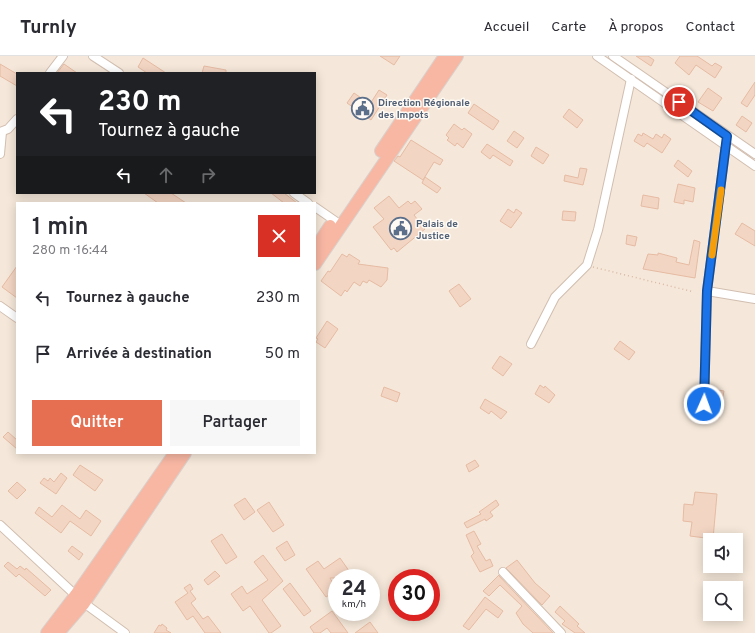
<!DOCTYPE html>
<html lang="fr">
<head>
<meta charset="utf-8">
<style>
	:root { --surface:#fff; --page:#f7f7f7; --text:#2b2b33; --muted:#7c7c81; --line:#e1e1e2; --accent:#e76f51 }
	body { margin:0; font-family:Overpass,sans-serif; background:var(--page); color:var(--text); height:100vh; display:flex; flex-direction:column; font-size:15px; white-space:nowrap }
	* { box-sizing:border-box; margin:0 }
	p { font-size:13px; color:var(--muted) }
	.icon { flex:none; width:22px; height:22px; fill:none; stroke:currentColor; stroke-width:2; stroke-linecap:round; stroke-linejoin:round }
	.map { position:relative; flex:1; overflow:hidden }
	.side { position:absolute; left:16px; top:146px; width:300px; height:252px; display:flex; flex-direction:column; background:var(--surface); border-radius:0px; box-shadow:0 2px 10px #0003 }
	.side>* { flex:none }
	.top-card { position:absolute; left:16px; top:16px; width:300px; height:122px; border-radius:0px; box-shadow:0 2px 10px #0003; background:#202124; color:#fff; overflow:hidden }
	.controls { position:absolute; left:703px; top:477px; display:grid; gap:8px }
	.controls a { display:grid; place-items:center; width:40px; height:40px; border-radius:0px; background:var(--surface); box-shadow:0 2px 10px #0003; font-size:20px }
	.speed { position:absolute; left:328px; top:513px; display:flex; gap:8px; font-size:20px; font-weight:700; text-align:center }
	.speed>* { display:grid; place-content:center; width:52px; height:52px; border-radius:50%; background:var(--surface); box-shadow:0 2px 10px #0003; line-height:1 }
	.speed small { font-size:10px; font-weight:400 }
	.speed .limit { border:6px solid #d22; background:#fff; color:#111 }
	.pin { position:absolute; display:grid; place-items:center; width:34px; height:34px; color:#fff; margin:-17px; border:2px solid #fff; border-radius:50%; box-shadow:0 1px 4px #0007 }
	.me { position:absolute; width:44px; margin:-22px; rotate:2deg; stroke-linejoin:round; filter:drop-shadow(0 0 3px #0008) }
	.turn { display:flex; align-items:center; gap:14px; height:84px; padding:0 16px; font-size:18px }
	.turn .icon { width:52px; height:52px; stroke-width:2.5 }
	.turn b { display:block; font-size:28px; line-height:34px }
	.lanes { display:flex; align-items:center; height:38px; padding:0 16px; background:#0003; justify-content:center; gap:20px; direction:ltr }
	.lanes .off { opacity:.35 }
	.round { display:grid; place-items:center; flex:none; width:42px; height:42px; border-radius:0px; background:var(--page) }
	.summary { display:flex; align-items:center; justify-content:space-between; height:68px; padding:0 16px }
	h1 { font-size:24px; font-weight:600; line-height:30px }
	.button { display:flex; gap:8px; margin-top:auto; padding:8px 16px }
	.button a { flex:1; height:46px; border-radius:0px; background:var(--accent); color:#fff; font-size:16px; font-weight:600; line-height:46px; text-align:center }
	.button a+a { background:var(--page); color:var(--text) }
	ul { padding:0; list-style:none }
	li { display:flex; align-items:center; gap:12px; height:56px; padding:0 16px }
	li div { flex:1 }
	li b { display:block; font-size:15px }
	li em { font-style:normal }
	header { display:flex; align-items:center; gap:24px; box-sizing:border-box; height:56px; padding:0 20px; background:var(--surface); border-bottom:1px solid var(--line) }
	header strong { font-size:19px }
	nav { display:flex; gap:22px; margin-inline-start:auto; font-size:14px }
	.map>svg:first-child { display:block }
	.residential { fill:#f5e8da; fill-rule:evenodd }
	.building { fill:#f3d5c3; stroke:#e6bba3 }
	.lines { fill:none; stroke-linecap:round; stroke-linejoin:round }
	.minor-casing { stroke:#d1beb0; stroke-width:10 }
	.highway-casing { stroke:#dad1cd; stroke-width:14 }
	.path { stroke:#d9b8a5; stroke-width:1.5; stroke-dasharray:1 3; stroke-linecap:butt }
	.minor { stroke:#fff; stroke-width:8 }
	.highway { stroke:#f7b7a3; stroke-width:12 }
	.route-casing { stroke:#114b97; stroke-width:10 }
	.route { stroke:#1a73e8; stroke-width:7 }
	.slow { stroke:#f59e0b; stroke-width:7 }
	.labels { text-anchor:middle; stroke-width:3; stroke-linejoin:round; paint-order:stroke }
	.service-label { font-size:10px; font-weight:bold; fill:#4e5e75; stroke:#fffaf3; text-anchor:start }
</style>
</head>
<body>
<header>
<strong>Turnly</strong>
<nav><a>Accueil</a><a>Carte</a><a>À propos</a><a>Contact</a></nav>
</header>
<div class="map">
<svg width="755" height="577" viewBox="0 0 755 577">
	<rect width="100%" height="100%" fill="#fdf6ec"/>
	<path class="residential" d="M0 0H755V577H0ZM17 17H315V137H17ZM17 147H315V397H17ZM710 484H736V510H710ZM337 522H371V556H337ZM397 522H431V556H397ZM710 532H736V558H710Z"/>
	<g class="building">
		<path d="M380 0H400L394 9Z"/>
		<path d="M636 0H648L654 4 651 10Z"/>
		<path d="M680 0H697L712 10 715 7 722 11 715 22 696 9 689 19 675 7Z"/>
		<path d="M143 2 166 17H147L138 11Z"/>
		<path d="M0 8 17 18V30L0 20Z"/>
		<path d="M64 8 77 17H57Z"/>
		<path d="M204 10 226 14V17H202Z"/>
		<path d="M755 26V39L747 51 741 47Z"/>
		<path d="M708 32 722 42 713 55 698 46Z"/>
		<path d="M379 34 387 39 371 64 347 47 354 37 370 48Z"/>
		<path d="M474 48 499 65 493 74 468 57Z"/>
		<path d="M569 53 583 64 577 72 563 61Z"/>
		<path d="M742 60 752 67 746 76 736 69Z"/>
		<path d="M454 68 462 74 464 72 472 78 463 92 457 87 455 90 447 84 449 82 446 79Z"/>
		<path d="M514 75 524 82 517 92 507 85Z"/>
		<path d="M643 77 653 83 656 78 662 82 664 78 671 83 662 97 647 87 644 91 634 85 638 78 642 80Z"/>
		<path d="M411 84 443 104 440 109 434 106 423 124 394 105 398 100 400 101Z"/>
		<path d="M487 88 513 105 510 110 493 99 490 103 481 96Z"/>
		<path d="M536 91 549 99 543 108 531 100Z"/>
		<path d="M678 104 692 115 688 121 674 110Z"/>
		<path d="M580 112 587 113 583 129 564 125 565 119 578 122Z"/>
		<path d="M425 121 441 132 437 137 422 127Z"/>
		<path d="M678 128 695 132 693 146 684 144V148L674 146Z"/>
		<path d="M144 137H171L186 147H158Z"/>
		<path d="M271 137H284L297 147H284Z"/>
		<path d="M643 139 659 142 658 153 641 150Z"/>
		<path d="M389 140 399 152 408 145 411 148 415 145 422 153 414 159 425 173 397 196 394 192 391 194 373 171 384 163 374 152Z"/>
		<path d="M508 153 514 157 516 153 522 157 511 172 500 165Z"/>
		<path d="M563 155 576 156 575 165 562 164Z"/>
		<path d="M742 167 755 175V190L735 178Z"/>
		<path d="M627 179 637 181 635 190 626 188Z"/>
		<path d="M694 184 700 186 695 222 643 213 648 198 658 199V197L677 202 676 206 689 209Z"/>
		<path d="M342 198 347 201 349 198 360 205 358 208 388 212 387 224 381 231 369 224 367 227 363 225 360 230 354 226 347 236 345 234 341 240 321 225 328 215 330 216Z"/>
		<path d="M17 210V242L2 231Z"/>
		<path d="M459 228 471 243 460 251 449 235Z"/>
		<path d="M327 265 338 273 325 292 316 286 318 283 316 282Z"/>
		<path d="M620 285 635 296 629 304 614 293Z"/>
		<path d="M500 300 512 308 503 320 492 312Z"/>
		<path d="M540 329 544 332 545 330 555 339 549 347 535 338Z"/>
		<path d="M384 331 400 337 397 346 381 340Z"/>
		<path d="M712 333 724 335 719 362 707 360Z"/>
		<path d="M485 343 507 356 501 363 491 355 489 358 480 352Z"/>
		<path d="M8 376 17 384V393L3 381Z"/>
		<path d="M475 404 479 410 469 416 466 409Z"/>
		<path d="M80 409 103 424 95 435 73 419Z"/>
		<path d="M61 417 67 422 56 438 40 427 44 422 48 425 50 422 54 426Z"/>
		<path d="M17 426 26 434 17 443 8 435Z"/>
		<path d="M695 436 717 438 713 483 690 480 692 466 683 465 684 448 693 449Z"/>
		<path d="M245 442 255 456 244 464 234 449Z"/>
		<path d="M496 444 499 449 490 456 493 460 486 465 485 463 467 472 464 467 481 458 479 456Z"/>
		<path d="M269 446 284 469 273 476 257 454Z"/>
		<path d="M62 449 80 463 86 454 101 465 91 480 70 465 61 477 35 457 39 451 52 461Z"/>
		<path d="M474 475 481 488 477 490 486 505 490 503 493 510 480 516 471 500 474 497 466 479Z"/>
		<path d="M222 478 237 501 226 508 211 485Z"/>
		<path d="M287 485 295 499 285 505 276 492Z"/>
		<path d="M72 490 83 498 79 504 68 495Z"/>
		<path d="M263 499 283 525 262 544 281 570 271 577H269L250 550 243 555 231 538 242 530 247 538 268 524 254 506Z"/>
		<path d="M340 502 354 522H330L337 534 326 541 306 513 318 505 324 513Z"/>
		<path d="M517 504 535 527 550 540 542 549 506 512Z"/>
		<path d="M8 506 17 513 20 510 25 514 26 512 51 534 45 540 19 518 16 521 4 510Z"/>
		<path d="M215 515 220 520 208 529 204 524Z"/>
		<path d="M499 519V520L553 577H533L523 568 516 557 522 550 500 529 489 540 483 535Z"/>
		<path d="M290 527 311 555 304 560 283 533Z"/>
		<path d="M190 528 193 533 190 535 196 543 191 547 203 563 208 560 221 577H205L193 560 187 564 175 546 188 537 184 532Z"/>
		<path d="M485 541 503 555 498 562 486 553 469 574 463 570Z"/>
		<path d="M560 550 579 568 577 570 585 577H575L562 568 565 565 555 556Z"/>
		<path d="M332 555 348 577H331L327 572 320 577H314L310 571Z"/>
		<path d="M407 556H426L413 565Z"/>
		<path d="M370 566 378 577H355Z"/>
		<path d="M162 568 167 572 166 574 171 577H154L159 569 161 570Z"/>
	</g>
	<g class="lines">
		<defs>
			<g id="minor">
				<path d="M93 0 119 17"/>
				<path d="M597 0 755 110"/>
				<path d="M613 0 755 98"/>
				<path d="M50 17 63 0"/>
				<path d="M0 76 8 73 17 63"/>
				<path d="M0 98 2 76"/>
				<path d="M294 137 308 147"/>
				<path d="M315 151 341 169"/>
				<path d="M707 235 755 243"/>
				<path d="M0 250 17 262"/>
				<path d="M531 288 555 241 587 209 598 174 631 23"/>
				<path d="M704 348 707 235 727 80"/>
				<path d="M0 469 84 547 125 577"/>
				<path d="M503 516 561 577"/>
			</g>
			<g id="highway">
				<path d="M381 95 445 0"/>
				<path d="M315 193 330 170"/>
				<path d="M315 208 457 0"/>
				<path d="M47 577 76 539 175 397"/>
				<path d="M58 577 84 547 185 397"/>
			</g>
		</defs>
		<use href="#minor" class="minor-casing"/>
		<use href="#highway" class="highway-casing"/>
		<path class="path" d="M593 211 694 236"/>
		<use href="#minor" class="minor"/>
		<use href="#highway" class="highway"/>
	</g>
	<g class="lines">
		<defs>
			<path id="route" d="M679 46 727 80 707 235 704 348"/>
		</defs>
		<use href="#route" class="route-casing"/>
		<use href="#route" class="route"/>
		<path class="slow" d="M712 199 721 134"/>
	</g>
	<defs>
		<symbol id="civic-ring" viewBox="-11 -11 22 22"><circle r="9.5" fill="#fffaf3" stroke="#5c6f8a" stroke-width="1.5"/><path d="M-.6-6.5H3V-4.5H.6V-3L4-1V1h2V6H-6V1h2V-1L-.6-3ZM-1.2 2.5V6h2.4V2.5Z" fill="#5c6f8a"/></symbol>
	</defs>
	<g fill-rule="evenodd">
		<use href="#civic-ring" x="350" y="40" width="25" height="25"/>
		<use href="#civic-ring" x="388" y="160" width="25" height="25"/>
	</g>
	<g class="labels">
		<g class="service-label">
			<text x="378" y="50">Direction Régionale<tspan x="378" dy="12">des Impots</tspan></text>
			<text x="416" y="171">Palais de<tspan x="416" dy="12">Justice</tspan></text>
		</g>
	</g>
</svg>
<div class="controls">
<a><svg class="icon" aria-label="sound" viewBox="0 0 24 24"><path d="M4 9h4l5-4v14l-5-4H4zM17 9q2 3 0 6"/></svg></a>
<a><svg class="icon" aria-label="search" viewBox="0 0 24 24"><circle cx="10" cy="10" r="6"/><path d="M15 15l6 6"/></svg></a>
</div>
<div class="speed"><div>24<small>km/h</small></div><div class="limit">30</div></div>
<div class="pin" style="left:679px;top:46px;background:#d93025"><svg class="icon" aria-label="arrive" viewBox="0 0 24 24"><path d="M6 21V4h12l-3 4 3 4H6"/></svg></div>
<svg class="me" style="left:704px;top:348px" viewBox="-20 -20 40 40"><circle r="17" fill="#1a73e8" stroke="#fff" stroke-width="3"/><path d="M0-11L8 9 0 5-8 9z" fill="#fff"/></svg>
<div class="top-card">
<div class="turn"><svg class="icon" aria-label="left" viewBox="0 0 24 24"><path d="M17 20v-9H6M10 6l-5 5 5 5"/></svg><div><b>230 m</b>Tournez à gauche</div></div>
<div class="lanes"><svg class="icon" aria-label="left" viewBox="0 0 24 24"><path d="M17 20v-9H6M10 6l-5 5 5 5"/></svg><svg class="icon off" aria-label="ahead" viewBox="0 0 24 24"><path d="M12 20V5M6 11l6-6 6 6"/></svg><svg class="icon off" aria-label="right" viewBox="0 0 24 24"><path d="M7 20v-9h11M14 6l5 5-5 5"/></svg></div>
</div>
<section class="side">
<div class="summary"><div><h1>1 min</h1><p>280 m · 16:44</p></div><a class="round" style="background:#d93025;color:#fff"><svg class="icon" aria-label="close" viewBox="0 0 24 24"><path d="M6 6l12 12M18 6L6 18"/></svg></a></div>
<ul>
<li><svg class="icon" aria-label="left" viewBox="0 0 24 24"><path d="M17 20v-9H6M10 6l-5 5 5 5"/></svg><div><b>Tournez à gauche</b></div><em>230 m</em></li>
<li><svg class="icon" aria-label="arrive" viewBox="0 0 24 24"><path d="M6 21V4h12l-3 4 3 4H6"/></svg><div><b>Arrivée à destination</b></div><em>50 m</em></li>
</ul>
<div class="button"><a>Quitter</a><a>Partager</a></div>
</section>
</div>
</body>
</html>
